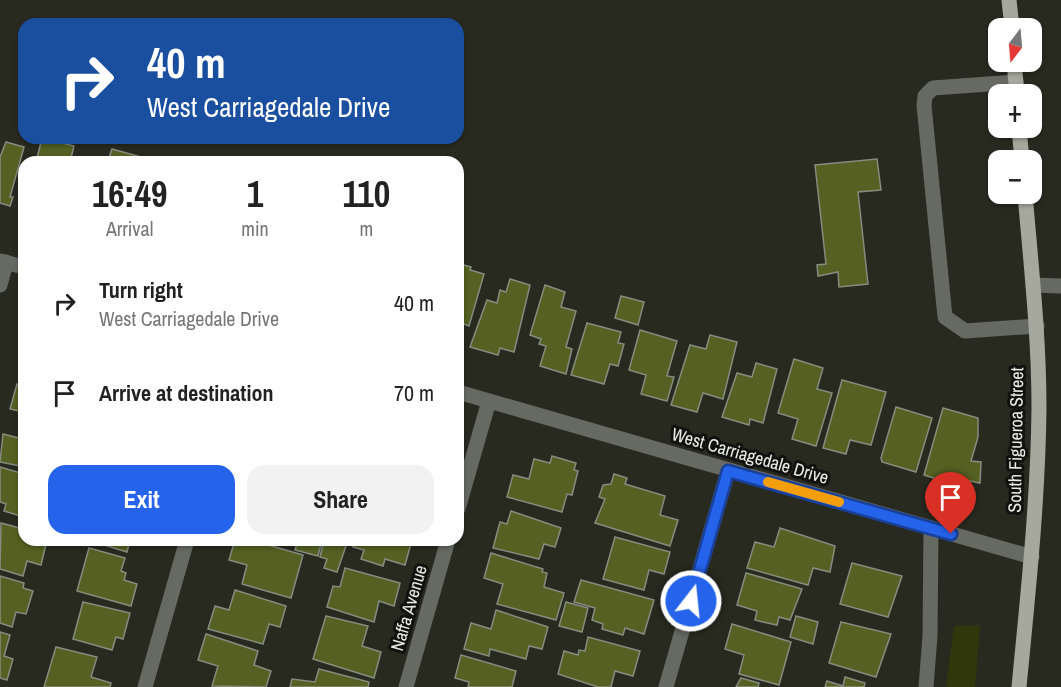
<!DOCTYPE html>
<html lang="en">
<head>
<meta charset="utf-8">
<style>
	:root { --surface:#fff; --page:#f2f2f2; --text:#222; --muted:#767676; --accent:#2563eb }
	body { margin:0; font-family:"Archivo Narrow",sans-serif; background:var(--page); color:var(--text); height:100vh; display:flex; flex-direction:column; font-size:22px; white-space:nowrap }
	* { box-sizing:border-box; margin:0 }
	p { font-size:20px; color:var(--muted) }
	.icon { flex:none; width:33px; height:33px; fill:none; stroke:currentColor; stroke-width:2; stroke-linecap:round; stroke-linejoin:round }
	.map { position:relative; flex:1; overflow:hidden }
	.details { position:absolute; left:18px; top:156px; width:446px; height:390px; display:flex; flex-direction:column; background:var(--surface); border-radius:18px; box-shadow:0 2px 4px #0004 }
	.details>* { flex:none }
	.hud { position:absolute; left:18px; top:18px; width:446px; height:126px; border-radius:18px; box-shadow:0 2px 4px #0004; background:#1a4fa0; color:#fff; overflow:hidden }
	.needle { width:39px; rotate:196deg }
	.controls { position:absolute; left:988px; top:18px; display:grid; gap:12px }
	.controls a { display:grid; place-items:center; width:54px; height:54px; border-radius:12px; background:var(--surface); box-shadow:0 2px 4px #0004; font-size:30px }
	.pin { position:absolute; display:grid; place-items:center; width:51px; height:51px; color:#fff; margin:-62px -26px; border-radius:50% 50% 50% 0; rotate:-45deg; box-shadow:0 0 6px #0007 }
	.pin .icon { rotate:45deg }
	.me { position:absolute; width:66px; margin:-33px; rotate:16deg; stroke-linejoin:round; filter:drop-shadow(0 0 4px #0008) }
	.turn { display:flex; align-items:center; gap:21px; height:126px; padding:0 30px; font-size:27px }
	.turn .icon { width:78px; height:78px; stroke-width:2.5 }
	.turn b { display:block; font-size:42px; line-height:51px }
	.eta { display:flex; justify-content:space-evenly; align-items:center; height:102px; text-align:center }
	.eta b { font-size:36px; font-weight:700; line-height:42px }
	.button { display:flex; gap:12px; margin-top:auto; padding:12px 30px }
	.button a { flex:1; height:69px; border-radius:18px; background:var(--accent); color:#fff; font-size:24px; font-weight:700; line-height:69px; text-align:center }
	.button a+a { background:var(--page); color:var(--text) }
	ul { padding:0; list-style:none }
	li { display:flex; align-items:center; gap:18px; height:90px; padding:0 30px }
	li div { flex:1 }
	li b { display:block; font-size:22px }
	li em { font-style:normal }
	.map>svg:first-child { display:block }
	.green { fill:#30370b }
	.building { fill:#556022; stroke:#888b7f; stroke-width:1.5 }
	.lines { fill:none; stroke-linecap:round; stroke-linejoin:round }
	.minor { stroke:#676963; stroke-width:15 }
	.major { stroke:#a6a89d; stroke-width:15 }
	.route-casing { stroke:#184099; stroke-width:15 }
	.route { stroke:#2563eb; stroke-width:10 }
	.slow { stroke:#f59e0b; stroke-width:10 }
	.labels { text-anchor:middle; stroke-width:6; stroke-linejoin:round; paint-order:stroke }
	.street-label { font-size:18px; fill:#eaece5; stroke:#11120e }
</style>
</head>
<body>
<div class="map">
<svg width="1061" height="687" viewBox="0 0 1061 687">
	<rect width="100%" height="100%" fill="#282a20"/>
	<path class="green" d="M980 625 975 687H946L954 626Z"/>
	<g class="building">
		<path d="M42 138 74 146 70 162H36Z"/>
		<path d="M6 142 24 147 10 197H13L10 206 0 203V157Z"/>
		<path d="M112 149 141 157 140 162H116L109 158Z"/>
		<path d="M877 159 881 190 858 192 868 284 839 287 838 272 818 276 817 265 826 264 815 165Z"/>
		<path d="M460 264 471 267 470 270 484 274 469 326 458 322V266Z"/>
		<path d="M510 279 530 285 514 352 500 348 498 355 470 347 487 300 497 303 500 290 506 292Z"/>
		<path d="M545 285 565 292 561 307 576 311 566 347 572 349 566 374 540 366 546 346 539 344 541 339 530 335Z"/>
		<path d="M621 296 644 302 638 325 615 318Z"/>
		<path d="M587 323 621 332 618 343 624 344 618 366 610 364 604 384 571 375Z"/>
		<path d="M640 330 677 341 667 376 674 377 667 401 641 394 646 375 629 370Z"/>
		<path d="M710 335 737 342 723 399 703 393 697 412 671 405 690 345 706 349Z"/>
		<path d="M794 359 823 368 817 389 832 393 816 446 792 439 798 419 778 413Z"/>
		<path d="M756 363 777 369 763 423 750 419 749 425 722 417 737 373 752 377Z"/>
		<path d="M842 380 886 392 871 445 850 440 846 454 823 448Z"/>
		<path d="M17 384 24 386V412L10 409Z"/>
		<path d="M896 407 932 418 916 472 882 462 881 458Z"/>
		<path d="M943 408 978 418V437L971 461 981 462 980 483 965 480 964 483 954 480 953 484 924 475Z"/>
		<path d="M3 434 23 439 24 435V461L20 466 0 462Z"/>
		<path d="M552 456 576 463 574 470 578 471 572 495 567 494 562 512 507 497 513 475 529 479 534 459 550 463Z"/>
		<path d="M0 467 24 474V517L4 511 6 504 0 502Z"/>
		<path d="M614 474 627 478 625 484 665 496 660 515 678 520 670 546 595 523 605 499 599 497 603 485 611 484Z"/>
		<path d="M511 511 561 528 555 547 544 544 539 559 493 548 500 522 507 524Z"/>
		<path d="M1 523 24 529V540H47L41 565 27 561 23 576 0 569Z"/>
		<path d="M780 528 835 546 830 572 813 568 808 585 747 568 755 542 774 547Z"/>
		<path d="M615 537 670 552 664 574 649 570 644 590 603 579Z"/>
		<path d="M88 540H130L127 552Z"/>
		<path d="M235 540H251L303 555 291 598 242 584 247 565 229 560Z"/>
		<path d="M298 540H322L318 556 295 550Z"/>
		<path d="M324 540H348L337 572 324 568 327 559 320 557Z"/>
		<path d="M355 540H412L405 565 385 559 383 566 361 559 364 550 353 547Z"/>
		<path d="M89 548 125 558 121 571 126 573 124 580 137 584 131 606 77 591Z"/>
		<path d="M491 553 543 569 542 572 547 573 544 587 564 593 556 620 497 604 503 584 484 578Z"/>
		<path d="M852 563 902 576 888 617 840 604Z"/>
		<path d="M345 568 400 583 394 606 379 601 374 622 327 607 333 586 340 587Z"/>
		<path d="M746 573 802 589 790 620 779 617 777 625 763 622 755 620 757 611 737 605Z"/>
		<path d="M0 576 24 583 23 588 33 591 26 614 16 612 12 627 0 623Z"/>
		<path d="M581 580 654 600 644 634 625 628 623 635 602 629 603 624 592 620 595 608 574 602Z"/>
		<path d="M235 590 286 606 280 627 269 624 263 644 208 629 215 606 229 610Z"/>
		<path d="M83 602 130 613 123 639 116 637 112 650 73 639Z"/>
		<path d="M566 602 588 608 582 632 559 626Z"/>
		<path d="M496 610 548 627 542 649 529 646 526 659 490 649 489 656 464 649 471 623 491 629Z"/>
		<path d="M326 616 368 626 362 646 381 652 374 678 313 659Z"/>
		<path d="M796 616 818 622 813 644 790 637Z"/>
		<path d="M841 622 891 634 876 677 829 663Z"/>
		<path d="M732 624 791 642 779 685 739 674 744 655 725 649Z"/>
		<path d="M0 632 10 635 4 656 13 659 7 680 0 678Z"/>
		<path d="M206 634 258 651 254 665 271 671 266 687 212 686 218 666 198 660Z"/>
		<path d="M588 637 640 651 633 676 615 671 611 687H598L558 674 564 651 578 655 579 650 585 651Z"/>
		<path d="M56 647 97 657 91 677 111 683 110 687H44Z"/>
		<path d="M461 655 516 671 512 687H468L469 682 455 678Z"/>
		<path d="M319 669 369 682 368 687H290L292 679 315 682Z"/>
		<path d="M845 677 865 683 864 687H825L827 681 843 686Z"/>
		<path d="M741 678 759 683 758 687H736Z"/>
	</g>
	<g class="lines">
		<g class="minor">
			<path d="M1016 82 933 88 925 96 924 105 945 317 965 331 1037 326"/>
			<path d="M0 261 24 267"/>
			<path d="M0 285 6 262"/>
			<path d="M1033 285 1061 286"/>
			<path d="M458 392 1032 557"/>
			<path d="M458 509 489 401"/>
			<path d="M145 687 187 540"/>
			<path d="M406 687 448 540"/>
			<path d="M666 687 728 471"/>
			<path d="M926 687 930 636 931 528"/>
		</g>
		<g class="major">
			<path d="M1009 0 1012 28"/>
			<path d="M1014 62 1017 94"/>
			<path d="M1019 128 1022 160"/>
			<path d="M1019 687C1028 594 1038 501 1039 408 1039 336 1031 265 1025 194"/>
		</g>
	</g>
	<g class="lines">
		<defs>
			<path id="route" d="M691 601 728 471 951 534"/>
		</defs>
		<use href="#route" class="route-casing"/>
		<use href="#route" class="route"/>
		<path class="slow" d="M768 482 839 502"/>
	</g>
	<g class="labels">
		<g class="street-label">
			<text transform="translate(1016 440) rotate(-89)" y="6">South Figueroa Street</text>
			<text transform="translate(750 456) rotate(16)" y="6">West Carriagedale Drive</text>
			<text transform="translate(409 608) rotate(-74)" y="6">Naffa Avenue</text>
		</g>
	</g>
</svg>
<div class="controls">
<a><svg class="needle" viewBox="-14 -14 28 28"><path d="M0-13l5 13h-10z" fill="#e53935"/><path d="M0 13l5-13h-10z" fill="#767676"/></svg></a>
<a>+</a>
<a>−</a>
</div>
<div class="pin" style="left:951px;top:534px;background:#d93025"><svg class="icon" aria-label="arrive" viewBox="0 0 24 24"><path d="M6 21V4h12l-3 4 3 4H6"/></svg></div>
<svg class="me" style="left:691px;top:601px" viewBox="-20 -20 40 40"><circle r="17" fill="#2563eb" stroke="#fff" stroke-width="3"/><path d="M0-11L8 9 0 5-8 9z" fill="#fff"/></svg>
<div class="hud">
<div class="turn"><svg class="icon" aria-label="right" viewBox="0 0 24 24"><path d="M7 20v-9h11M14 6l5 5-5 5"/></svg><div><b>40 m</b>West Carriagedale Drive</div></div>
</div>
<section class="details">
<div class="eta">
<div><b>16:49</b><p>Arrival</p></div>
<div><b>1</b><p>min</p></div>
<div><b>110</b><p>m</p></div>
</div>
<ul>
<li><svg class="icon" aria-label="right" viewBox="0 0 24 24"><path d="M7 20v-9h11M14 6l5 5-5 5"/></svg><div><b>Turn right</b><p>West Carriagedale Drive</p></div><em>40 m</em></li>
<li><svg class="icon" aria-label="arrive" viewBox="0 0 24 24"><path d="M6 21V4h12l-3 4 3 4H6"/></svg><div><b>Arrive at destination</b></div><em>70 m</em></li>
</ul>
<div class="button"><a>Exit</a><a>Share</a></div>
</section>
</div>
</body>
</html>
